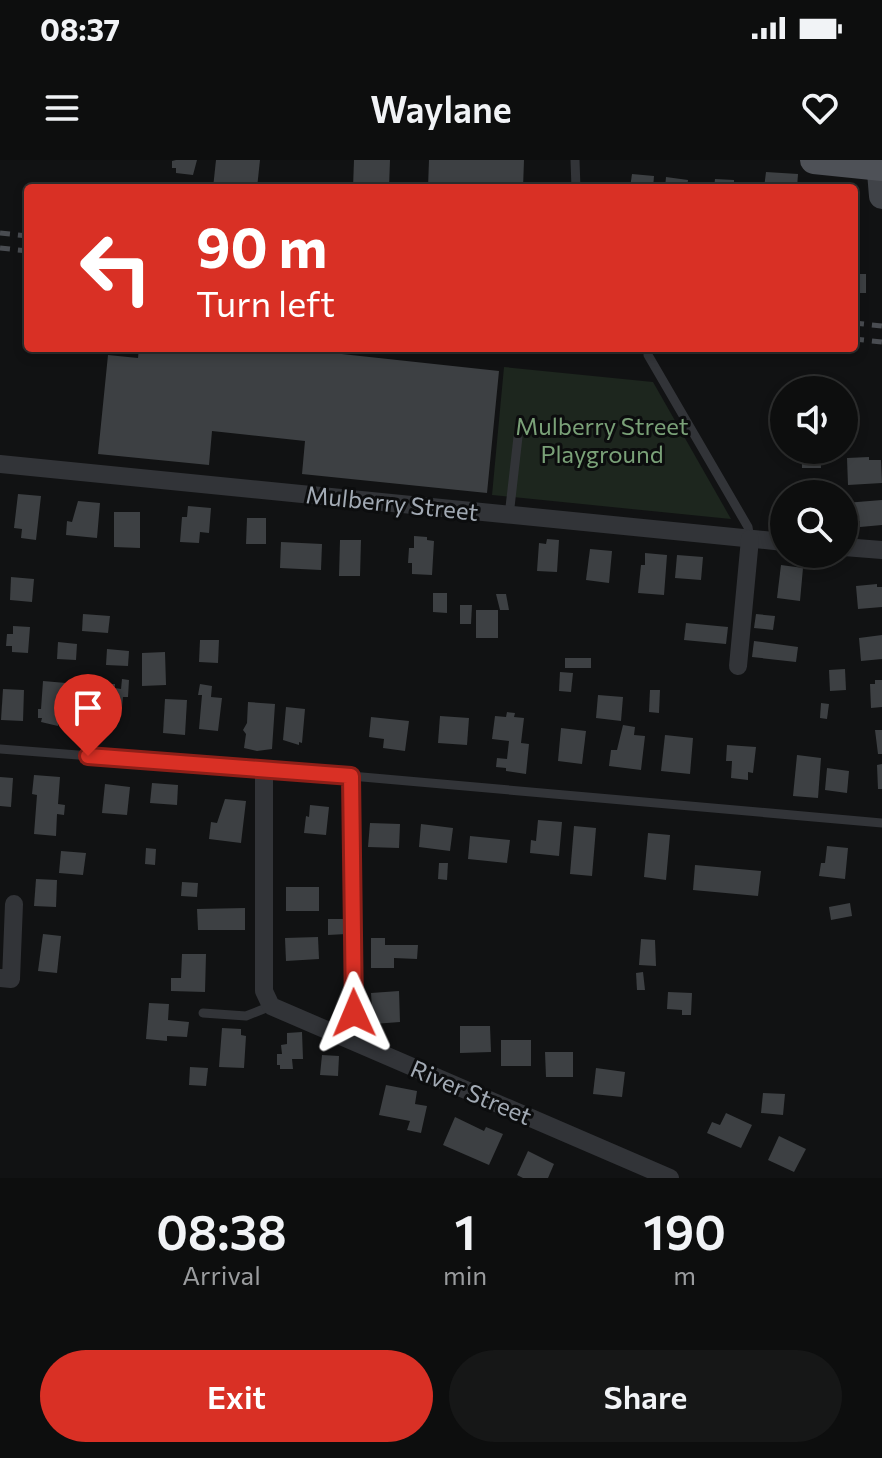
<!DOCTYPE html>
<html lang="en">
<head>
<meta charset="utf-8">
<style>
	:root { --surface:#0d0e0e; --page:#161717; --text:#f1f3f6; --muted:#9a9c9e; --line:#2d2e2e; --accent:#d93025 }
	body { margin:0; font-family:Commissioner,sans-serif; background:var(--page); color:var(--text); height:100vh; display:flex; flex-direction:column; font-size:30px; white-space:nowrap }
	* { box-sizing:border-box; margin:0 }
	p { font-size:26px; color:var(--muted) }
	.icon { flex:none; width:44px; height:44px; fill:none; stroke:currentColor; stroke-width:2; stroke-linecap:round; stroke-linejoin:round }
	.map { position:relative; height:1018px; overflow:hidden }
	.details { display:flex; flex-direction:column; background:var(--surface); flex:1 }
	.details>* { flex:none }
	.guide { position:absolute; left:24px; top:24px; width:834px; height:168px; border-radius:8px; box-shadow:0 4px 12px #0003,0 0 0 2px var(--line); background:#d93025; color:#fff; overflow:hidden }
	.controls { position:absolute; left:770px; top:216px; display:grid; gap:16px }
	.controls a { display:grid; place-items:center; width:88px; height:88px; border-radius:50%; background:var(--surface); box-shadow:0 4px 12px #0003,0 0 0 2px var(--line); font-size:40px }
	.pin { position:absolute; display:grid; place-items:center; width:68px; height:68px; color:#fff; margin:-82px -34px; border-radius:50% 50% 50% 0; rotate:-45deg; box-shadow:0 0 8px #0007 }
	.pin .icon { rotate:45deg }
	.me { position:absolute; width:88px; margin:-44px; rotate:359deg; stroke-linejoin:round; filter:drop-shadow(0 0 6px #0008) }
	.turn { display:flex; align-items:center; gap:28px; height:168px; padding:0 40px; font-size:36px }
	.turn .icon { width:104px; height:104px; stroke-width:2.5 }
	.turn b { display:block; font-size:56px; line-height:68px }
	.eta { display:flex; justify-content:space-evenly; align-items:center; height:136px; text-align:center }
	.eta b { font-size:48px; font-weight:600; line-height:56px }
	.cta { display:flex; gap:16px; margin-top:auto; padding:16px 40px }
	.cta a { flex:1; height:92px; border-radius:48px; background:var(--accent); color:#fff; font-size:32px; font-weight:600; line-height:92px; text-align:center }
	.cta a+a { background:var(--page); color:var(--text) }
	.status { display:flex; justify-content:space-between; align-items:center; height:56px; padding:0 40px; background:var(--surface); direction:ltr }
	.status svg { height:22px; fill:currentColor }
	header { display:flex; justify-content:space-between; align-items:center; height:104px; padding:0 40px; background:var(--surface); font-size:36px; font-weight:600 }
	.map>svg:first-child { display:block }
	.green { fill:#1d261e }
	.building { fill:#3d4043 }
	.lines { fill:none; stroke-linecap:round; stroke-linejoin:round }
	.lane { stroke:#323438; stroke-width:9 }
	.street { stroke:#323438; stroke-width:18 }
	.secondary { stroke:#404348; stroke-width:26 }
	.primary { stroke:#4e5157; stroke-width:28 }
	.rail { stroke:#494c51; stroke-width:5; stroke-dasharray:10 8; stroke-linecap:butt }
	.route-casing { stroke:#8d1f18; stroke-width:20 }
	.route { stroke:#d93025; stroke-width:14 }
	.labels { text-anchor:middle; stroke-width:6; stroke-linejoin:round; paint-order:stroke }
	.park-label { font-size:24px; fill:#7aa178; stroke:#0c0d0e }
	.street-label { font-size:24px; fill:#a2aab4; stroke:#0c0d0e }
</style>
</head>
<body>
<div class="status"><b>08:37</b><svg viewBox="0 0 49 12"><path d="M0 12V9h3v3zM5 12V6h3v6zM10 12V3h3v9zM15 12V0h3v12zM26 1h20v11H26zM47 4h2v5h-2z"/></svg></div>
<header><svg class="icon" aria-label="menu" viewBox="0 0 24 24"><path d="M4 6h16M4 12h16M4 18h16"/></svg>Waylane<svg class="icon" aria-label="heart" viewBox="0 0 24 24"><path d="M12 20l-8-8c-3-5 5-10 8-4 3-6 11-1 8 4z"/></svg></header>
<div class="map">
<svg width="882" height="1018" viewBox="0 0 882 1018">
	<rect width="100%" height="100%" fill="#111213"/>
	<path class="green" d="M504 207 653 222 731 359 492 335Z"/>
	<g class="building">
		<path d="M176 0H197L193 15 176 13V8H172V1Z"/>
		<path d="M216 0H260L257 28H213Z"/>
		<path d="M354 0H390L389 28H353Z"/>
		<path d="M429 0H524L523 28H428Z"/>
		<path d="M766 12 798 14 797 28H764Z"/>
		<path d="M632 14 654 16 653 28H630Z"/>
		<path d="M666 17 688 20 687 28H665Z"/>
		<path d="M715 19 734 20V28H714Z"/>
		<rect x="854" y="29" width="4" height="41"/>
		<rect x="854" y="114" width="12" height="19"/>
		<path d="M139 188H314V191L499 211 487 333 302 314 305 281 212 271 209 305 98 294 108 195 138 198Z"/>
		<rect x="844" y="257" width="12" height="12"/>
		<path d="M802 290H820L821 308H802Z"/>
		<path d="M869 297V300H881L882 323 848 325 847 298Z"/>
		<path d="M18 334 41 336 36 380 21 378 22 369 14 368Z"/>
		<path d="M882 340V365L860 367V361L847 362 845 343Z"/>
		<path d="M78 341 100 343 97 378 66 375 67 361 72 362Z"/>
		<path d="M188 346 211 348 209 373 200 372 199 383 180 382 182 357H187Z"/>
		<path d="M114 352H140V388L114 387Z"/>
		<path d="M247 358H266V384H246Z"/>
		<path d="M414 376 427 377V380L434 381 432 415 412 414V403H408L409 388H414Z"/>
		<path d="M547 379 559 380 557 412 537 411 539 383 546 384Z"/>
		<path d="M340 380H361L360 416H339Z"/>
		<path d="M281 382 322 384 321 410 280 408Z"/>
		<path d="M590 389 612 391 609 423 586 420Z"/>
		<path d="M645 393 667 395 664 435 638 433 641 405H645Z"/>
		<path d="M677 395 703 397 701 420 675 418Z"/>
		<path d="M781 405 803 408 800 441 777 438Z"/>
		<path d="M11 417 34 419 32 442 10 440Z"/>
		<path d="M877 424V427H882V447L858 449 856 426Z"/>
		<path d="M433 433H447V453L433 452Z"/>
		<path d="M496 434H506L509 450H500Z"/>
		<path d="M460 445H472L471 464H460Z"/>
		<rect x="476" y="450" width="22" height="28"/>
		<path d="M83 454 110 456 108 473 82 471Z"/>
		<path d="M756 454 775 456 773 470 754 468Z"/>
		<path d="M686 463 728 467 726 484 684 480Z"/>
		<path d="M13 466 30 467 28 493 12 492V486H6L7 474H13Z"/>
		<path d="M882 475V499L861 501 859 478Z"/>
		<path d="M200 480H219L218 503 199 502Z"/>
		<path d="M754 481 798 487 796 502 752 497Z"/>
		<path d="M58 482 77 484 76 500 57 499Z"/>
		<path d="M107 489 129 491 128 506 106 505Z"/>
		<path d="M165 492 166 525 142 526V493Z"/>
		<rect x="565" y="498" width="26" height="10"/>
		<path d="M845 509 846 530 830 531 829 510Z"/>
		<path d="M560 512 573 513 571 532 559 531Z"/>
		<path d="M122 519 129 520 128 537H123L121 557 101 556 104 524H115V528L121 529Z"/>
		<path d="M875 520H882V547L871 548 870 524H875Z"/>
		<path d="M43 521 66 523 63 564 58 563V566L41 562 42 558H38V549H41Z"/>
		<path d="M200 524 212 526 211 537 222 538 218 571 199 569 202 535H198Z"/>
		<path d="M3 529 24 530 23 561 1 560Z"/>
		<path d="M650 530H660L659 553 649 552Z"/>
		<path d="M598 535 623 537 621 561 596 558Z"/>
		<path d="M165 539 187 540 185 575 163 573Z"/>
		<path d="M248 542 275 544 272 589 257 591 244 588 246 574 243 570 247 563Z"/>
		<path d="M821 543 829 544 827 559 820 558Z"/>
		<path d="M286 547 305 549 302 583 299 582V585L283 580Z"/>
		<path d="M507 552 515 553 514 557 524 558 521 583 529 584 526 614 506 611V608L496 607 497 598 507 599 509 581 492 579 495 556 506 557Z"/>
		<path d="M440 556 469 558 467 585 438 583Z"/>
		<path d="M371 557 409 561 405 591 383 588 384 579 369 577Z"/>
		<path d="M623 565 635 567 634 575 645 576 641 610 609 606 611 590H617Z"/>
		<path d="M561 568 586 571 582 604 558 601Z"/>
		<path d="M875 570H882V594H878Z"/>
		<path d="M665 575 693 578 690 614 661 611Z"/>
		<path d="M727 585 756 587 753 613 748 612V620L731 618 732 601H726Z"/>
		<path d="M797 595 821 598 818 638 793 636Z"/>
		<path d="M882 604V629H878L877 605Z"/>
		<path d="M827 608 849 611 847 633 825 630Z"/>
		<path d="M34 615 60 617 58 644 65 645 64 655 57 654 56 676 34 674 37 635 32 634Z"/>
		<path d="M0 617 13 618 11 647 0 646Z"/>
		<path d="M152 623 178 625 177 645 150 643Z"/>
		<path d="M105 624 130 627 127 655 102 653Z"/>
		<path d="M225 639 246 641 241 683 209 679 211 662 217 663Z"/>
		<path d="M310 645 329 647 326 675 304 673 306 656 309 657Z"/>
		<path d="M538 660 562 662 559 696 530 693 531 680 536 681Z"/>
		<path d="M370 663 400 664 399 688 368 687Z"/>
		<path d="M421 664 453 668 450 691 419 687Z"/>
		<path d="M574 666 596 668 592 716 570 714Z"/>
		<path d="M648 673 670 675 666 720 644 717Z"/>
		<path d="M470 676 510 680 507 703 468 699Z"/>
		<path d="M827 686 848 688 845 719 819 716 821 703H825Z"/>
		<path d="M146 688 156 689 155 705 145 704Z"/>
		<path d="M61 691 86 693 83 715 59 713Z"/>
		<path d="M439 703H448L447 720 438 719Z"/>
		<path d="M695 705 761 711 758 736 693 730Z"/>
		<path d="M36 719 57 720 56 747 34 746Z"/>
		<path d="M182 722 198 723 197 737 181 736Z"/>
		<rect x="286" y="727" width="33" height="24"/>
		<path d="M850 743 852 756 831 760 829 747Z"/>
		<path d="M245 748V770H198L197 749Z"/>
		<path d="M328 759H346V774L328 775Z"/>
		<path d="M43 774 61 776 57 813 38 811Z"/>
		<path d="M318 777 319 799 286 801 285 778Z"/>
		<path d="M371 778H385V785H418L417 799 394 798V808H371Z"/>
		<path d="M641 779 655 780 656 806 639 805Z"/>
		<path d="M182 794H206L205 832 171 831V818H181Z"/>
		<path d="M643 812 645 830H637L636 813Z"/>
		<path d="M399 831 400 862 373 864 371 833Z"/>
		<path d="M668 832 692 833 691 855H682V850L667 849Z"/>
		<path d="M149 843 169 844 168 860 189 862 187 877 167 876V881L146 879Z"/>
		<path d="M460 866H490L491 892 460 893Z"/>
		<path d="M222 868 241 869V875L246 876 244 908 219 907Z"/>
		<path d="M302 872 303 899H292L293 909H280V905H277V894H282L281 885 287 884V873Z"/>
		<rect x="501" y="880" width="30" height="26"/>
		<path d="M545 892H573V917H546Z"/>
		<path d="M322 895 339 896 338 916 320 915Z"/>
		<path d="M190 907 208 908 206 926 189 925Z"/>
		<path d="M596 908 625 912 622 937 593 934Z"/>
		<path d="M386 925 417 931 415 944 427 946 421 973 407 970 410 961 379 955Z"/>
		<path d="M763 933 785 934 783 955 761 953Z"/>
		<path d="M726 953 752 965 741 988 707 973 712 962 720 965Z"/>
		<path d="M455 957 484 971 486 967 503 974 489 1005 443 985Z"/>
		<path d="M779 976 806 989 794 1012 768 1000Z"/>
		<path d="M528 991 554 1004 548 1018H523L517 1015Z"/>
	</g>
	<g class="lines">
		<g class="lane">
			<path d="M575 0 576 28"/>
			<path d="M648 195 748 367 750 379"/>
			<path d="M509 356 518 277"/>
			<path d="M0 589 351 616 882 663"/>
			<path d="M351 616 354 881"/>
			<path d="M203 853 246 856 271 846"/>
		</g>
		<g class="street">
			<path d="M0 304 784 382"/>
			<path d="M844 387 882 390"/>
			<path d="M738 506 750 379"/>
			<path d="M264 610V831L271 846 670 1018"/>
			<path d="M0 818 11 819 14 744"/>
		</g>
		<path class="secondary" d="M879 0 882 36"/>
		<path class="primary" d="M814 0 882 7"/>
		<g class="rail">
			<path d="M0 73 28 76"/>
			<path d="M0 88 28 91"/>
			<path d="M854 163 882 166"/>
			<path d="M854 179 882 182"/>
		</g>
	</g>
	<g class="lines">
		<defs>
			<path id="route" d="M88 596 351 616 354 853"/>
		</defs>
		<use href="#route" class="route-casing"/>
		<use href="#route" class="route"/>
	</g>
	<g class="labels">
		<g class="park-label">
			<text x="602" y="275">Mulberry Street<tspan x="602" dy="28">Playground</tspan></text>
		</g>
		<g class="street-label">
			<text transform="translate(392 344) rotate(6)" y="8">Mulberry Street</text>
			<text transform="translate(471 933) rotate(23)" y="8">River Street</text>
		</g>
	</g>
</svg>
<div class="controls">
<a><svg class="icon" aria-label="sound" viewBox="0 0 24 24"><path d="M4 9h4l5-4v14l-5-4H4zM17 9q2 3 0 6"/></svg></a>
<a><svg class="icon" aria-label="search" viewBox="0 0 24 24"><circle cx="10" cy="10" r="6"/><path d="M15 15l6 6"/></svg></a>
</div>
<div class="pin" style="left:88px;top:596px;background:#d93025"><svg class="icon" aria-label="arrive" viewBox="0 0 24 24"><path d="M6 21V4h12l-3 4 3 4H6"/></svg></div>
<svg class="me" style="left:354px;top:853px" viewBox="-20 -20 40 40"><path d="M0-17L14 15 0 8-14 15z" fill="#d93025" stroke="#fff" stroke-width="4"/></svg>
<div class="guide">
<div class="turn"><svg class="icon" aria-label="left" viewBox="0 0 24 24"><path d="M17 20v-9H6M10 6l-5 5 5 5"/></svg><div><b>90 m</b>Turn left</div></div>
</div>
</div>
<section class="details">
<div class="eta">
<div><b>08:38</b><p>Arrival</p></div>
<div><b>1</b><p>min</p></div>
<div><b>190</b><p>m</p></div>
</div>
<div class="cta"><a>Exit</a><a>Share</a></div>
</section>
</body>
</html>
